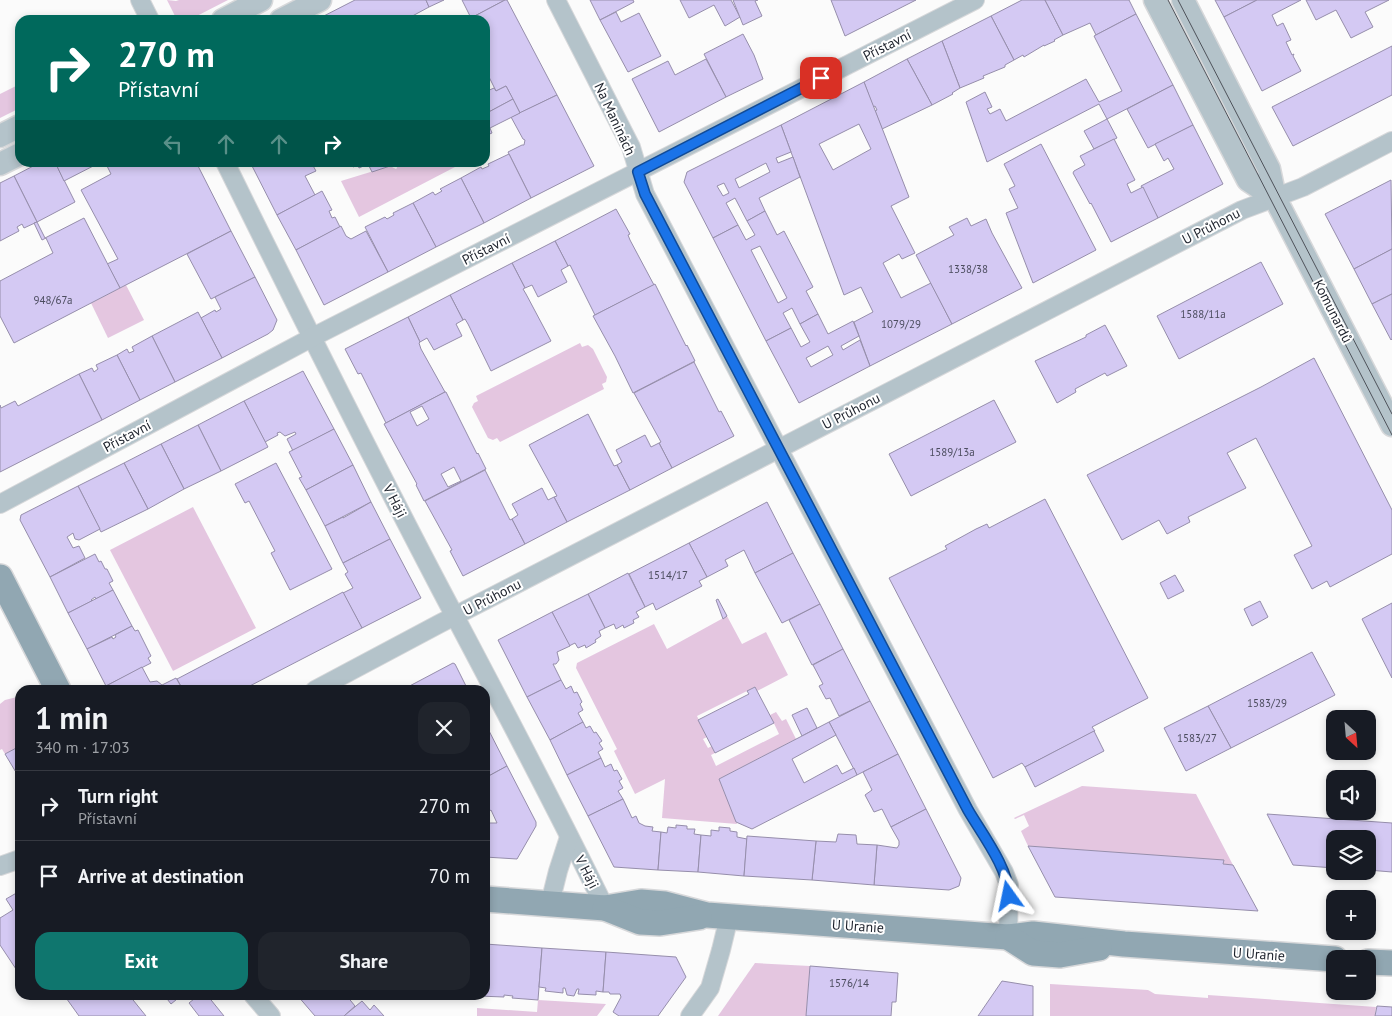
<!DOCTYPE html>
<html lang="en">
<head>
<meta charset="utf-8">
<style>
	:root { --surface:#171b24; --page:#20242c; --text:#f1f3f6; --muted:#9ea1a6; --line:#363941; --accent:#0f766e }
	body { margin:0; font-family:"PT Sans",sans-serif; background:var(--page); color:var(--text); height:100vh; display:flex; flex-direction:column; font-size:19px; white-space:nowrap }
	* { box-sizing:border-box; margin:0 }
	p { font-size:16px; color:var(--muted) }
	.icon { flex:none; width:28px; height:28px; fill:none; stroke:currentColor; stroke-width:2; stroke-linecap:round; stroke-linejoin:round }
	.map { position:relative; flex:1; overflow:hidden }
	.drawer { position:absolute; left:15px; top:685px; width:475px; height:315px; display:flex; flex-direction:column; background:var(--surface); border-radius:15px; box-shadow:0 2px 8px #0003 }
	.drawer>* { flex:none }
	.guide { position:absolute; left:15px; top:15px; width:475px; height:152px; border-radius:15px; box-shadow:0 2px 8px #0003; background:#00695c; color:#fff; overflow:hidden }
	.needle { width:32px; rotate:154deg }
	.fabs { position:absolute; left:1326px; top:710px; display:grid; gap:10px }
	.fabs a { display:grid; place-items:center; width:50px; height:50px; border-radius:10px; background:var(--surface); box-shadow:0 2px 8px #0003; font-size:25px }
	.pin { position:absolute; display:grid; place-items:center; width:42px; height:42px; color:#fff; margin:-21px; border-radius:10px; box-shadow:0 2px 8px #0006 }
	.me { position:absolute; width:55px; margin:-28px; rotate:348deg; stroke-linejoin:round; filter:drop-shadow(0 0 4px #0008) }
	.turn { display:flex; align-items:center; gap:18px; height:105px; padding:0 20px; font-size:22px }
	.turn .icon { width:65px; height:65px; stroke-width:2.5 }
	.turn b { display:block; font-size:35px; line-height:42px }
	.lanes { display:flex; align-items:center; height:48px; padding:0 20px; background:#0003; justify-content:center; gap:25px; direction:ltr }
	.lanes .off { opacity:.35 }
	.round { display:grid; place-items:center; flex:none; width:52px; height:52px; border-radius:15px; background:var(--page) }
	.summary { display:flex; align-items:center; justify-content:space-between; height:85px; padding:0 20px }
	h1 { font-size:30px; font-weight:800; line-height:38px }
	.cta { display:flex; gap:10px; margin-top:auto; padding:10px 20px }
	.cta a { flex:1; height:58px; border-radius:15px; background:var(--accent); color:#fff; font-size:20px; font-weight:800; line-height:58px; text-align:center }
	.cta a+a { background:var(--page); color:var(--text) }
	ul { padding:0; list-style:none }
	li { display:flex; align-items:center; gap:15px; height:70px; padding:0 20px; border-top:1px solid var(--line) }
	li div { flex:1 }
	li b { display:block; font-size:19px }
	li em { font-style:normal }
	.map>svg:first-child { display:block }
	.green { fill:#e4c6e0 }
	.building { fill:#d4c9f3; stroke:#968eab; fill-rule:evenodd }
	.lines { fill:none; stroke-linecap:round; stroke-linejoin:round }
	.minor-casing { stroke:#d7d8da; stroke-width:20 }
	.tertiary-casing { stroke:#d7d8da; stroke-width:25 }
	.secondary-casing { stroke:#d7d8da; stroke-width:28 }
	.minor { stroke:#b4c3ca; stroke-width:18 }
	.tertiary { stroke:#b4c3ca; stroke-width:22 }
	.secondary { stroke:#91a7b2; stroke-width:25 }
	.tram { stroke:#4e525a; stroke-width:1 }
	.route-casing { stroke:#114b97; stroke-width:12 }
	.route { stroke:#1a73e8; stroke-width:9 }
	.labels { text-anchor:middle; stroke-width:4; stroke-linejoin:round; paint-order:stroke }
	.number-label { font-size:11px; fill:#4b4c5e }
	.street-label { font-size:14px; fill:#1d222c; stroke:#fff }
</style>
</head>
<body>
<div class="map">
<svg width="1392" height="1016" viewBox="0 0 1392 1016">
	<rect width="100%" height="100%" fill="#fbfbfb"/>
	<g class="green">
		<path d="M167 0 176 1 179 0H228L189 20H177Z"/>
		<path d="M20 84V108L0 118V94Z"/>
		<path d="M396 163H453L455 167 359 217 341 181 390 166 396 169 397 168Z"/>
		<path d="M126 285 144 320 108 338 91 303Z"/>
		<path d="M580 343 582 347 588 345 593 349 607 377 606 382 602 384 604 389 500 442 497 438 493 440 488 438 472 407 474 403 478 401 476 396Z"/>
		<path d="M193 507 256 628 173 671 110 550Z"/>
		<path d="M727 616 742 644 766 632 788 675 757 691 755 687 697 716 707 737 703 739 708 748 712 746 715 753 711 755 716 766 779 734 770 715 776 712 782 721 786 719 796 739 719 779 737 824 662 818 665 779 635 794 614 751 617 749 576 668 577 663 654 624 667 649Z"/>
		<path d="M17 697 20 700V740L18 741 20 746 5 754 2 749 0 750V704L5 700Z"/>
		<path d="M1082 786 1196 794 1233 865 1223 864 1224 861 1028 846 1021 831 1029 826 1024 815 1015 819 1014 818Z"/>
		<path d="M755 963 810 966 806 1016H718Z"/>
		<path d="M1050 984 1148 990 1155 994 1208 998V995L1376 1007 1375 1016H1050Z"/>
		<path d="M538 1000 606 1004 597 1016H477V1008L537 1012Z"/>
	</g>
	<g class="building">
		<path d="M355 0H426L429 7 405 20H316Z"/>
		<path d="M426 0H444L429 7Z"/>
		<path d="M462 0H505L471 18Z"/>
		<path d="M505 0H507L557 95 520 113 506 86 496 91 485 69V20H472L471 18Z"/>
		<path d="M590 0H633L634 2 600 20Z"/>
		<path d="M680 0H731L740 17 725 26 714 5 689 18Z"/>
		<path d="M733 0H758L755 1 762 16 743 25Z"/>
		<path d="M831 0H916L845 36Z"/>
		<path d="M1022 0H1045L1063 35 1054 40 1055 41 1044 46V45L1024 57 1023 55 1014 60 991 16Z"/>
		<path d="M1045 0H1129L1136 14 1096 35 1090 23 1063 35Z"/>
		<path d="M1215 0H1257L1224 17Z"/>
		<path d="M1257 0H1301L1272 15 1277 26 1283 23 1291 40 1286 42 1292 55 1294 54 1293 56 1301 71 1262 91 1224 17Z"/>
		<path d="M1306 0H1389L1365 12 1373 27 1351 38 1336 10 1316 20Z"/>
		<path d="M616 12 621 22 639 13 661 56 628 72 600 20Z"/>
		<path d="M1136 14 1173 85 1107 119 1099 104 987 162 966 102 985 92 992 107 987 109 990 114 1000 109 1006 121 1086 79 1099 102 1122 91 1094 36Z"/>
		<path d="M991 16 1014 60 1005 65V67L983 76 984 78 960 88 942 41Z"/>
		<path d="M743 34 754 55 763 79 726 97 704 54Z"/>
		<path d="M942 41 960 88 952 93 953 94 932 105 907 59Z"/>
		<path d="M1392 46V95L1293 146 1272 107Z"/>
		<path d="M706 59 726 97 659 132 632 79 668 61 675 75Z"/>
		<path d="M907 59 932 105 882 129 875 111 877 110 875 106 873 107 864 82Z"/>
		<path d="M864 82 909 197 891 206 915 253 902 259 899 254 883 263 901 298 931 283 952 324 870 366 854 322 873 312 861 287 844 295 781 125ZM859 124 871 149 833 170 819 144Z"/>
		<path d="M1173 85 1193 125 1148 148 1127 109Z"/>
		<path d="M506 86 513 99 485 114 487 112 485 109V92L494 88 496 91Z"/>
		<path d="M557 95 594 166 531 198 508 152 522 145H524L525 140 523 139 511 117Z"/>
		<path d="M513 99 520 113 490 128 492 133 485 136V114Z"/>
		<path d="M1107 119 1117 138 1094 149 1084 131Z"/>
		<path d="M781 125 791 152 776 158 778 163 793 157 800 177 759 198 765 211 747 221 735 198 726 203 738 225 713 238 684 182 687 172ZM766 163 770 172 739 188 735 179ZM724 183 729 193 723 196 717 186Z"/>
		<path d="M1193 125 1223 184 1158 218 1141 186 1174 169 1168 158 1164 161 1155 144Z"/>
		<path d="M1114 139 1135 180 1127 184 1131 193 1143 187 1158 218 1111 242 1091 203 1090 204 1073 173 1074 171 1085 165 1080 156Z"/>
		<path d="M1041 144 1096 250 1033 283 1006 213 1018 208 1009 189 1015 186 1004 164Z"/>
		<path d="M509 154 531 198 484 223 461 178 481 167 482 169 489 166 488 164Z"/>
		<path d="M41 162H55L75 202 37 222 14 176Z"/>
		<path d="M55 162H101L64 181Z"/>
		<path d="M105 162H196L231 231 120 288 107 264 118 259 81 190 111 174Z"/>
		<path d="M250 162H311L316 171 305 176 315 195 277 215Z"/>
		<path d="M351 162H388L390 166 372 172 368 164 359 168 358 165 353 167Z"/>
		<path d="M14 176 37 222 24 228 22 224 17 227 19 231 0 241V183Z"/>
		<path d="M461 178 484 223 436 247 413 203 433 192 435 195 442 191 440 189Z"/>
		<path d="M1391 180 1392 249 1354 269 1325 214Z"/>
		<path d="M322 191 332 210 329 211 332 218 335 217 340 227 296 250 277 215Z"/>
		<path d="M413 203 436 247 388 272 365 227 385 217 387 219 394 215 393 213Z"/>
		<path d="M616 209 630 234 628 235 630 240 654 285 595 315 570 265 568 266 555 241Z"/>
		<path d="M765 211 777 235 784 231 813 287 806 291 818 314 800 324 792 308 783 313 791 328 766 341 713 238 738 225 746 240 755 235 747 221ZM760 246 787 298 778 303 751 250Z"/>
		<path d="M84 218 120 288 14 343 0 316V281L53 253 46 238 42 240 34 223 37 222 45 238Z"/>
		<path d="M967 218 971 226 986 219 992 233 1022 288 952 324 916 255 954 235 949 227Z"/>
		<path d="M341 226 346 236 351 239 366 231 388 272 324 305 296 250Z"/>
		<path d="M231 231 255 277 211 299 187 254Z"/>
		<path d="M555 241 568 266 561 270 567 282 538 297 532 285 525 288 512 263Z"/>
		<path d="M1392 249V294L1372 304 1354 269Z"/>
		<path d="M1261 262 1283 304 1179 359 1157 316Z"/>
		<path d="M512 263 525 288 523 289 526 294 551 341 491 371 468 324 465 319 463 320 450 295Z"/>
		<path d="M255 277 277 320 273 330 268 334 222 358 201 318 215 310 216 312 221 309 215 297Z"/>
		<path d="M655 284 686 346 687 345 695 361 633 393 615 356 593 316Z"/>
		<path d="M1392 294V339L1391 340 1372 304Z"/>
		<path d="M450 295 463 320 456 324 462 336 434 350 427 338 420 342 408 317Z"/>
		<path d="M198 312 222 358 175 382 152 336Z"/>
		<path d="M818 314 828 334 853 321 859 336 841 346 843 350 860 340 870 366 799 403 766 341 791 328 801 347 810 342 800 324ZM828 346 833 355 811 367 806 358Z"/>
		<path d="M408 317 420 342 419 343 421 349 445 392 386 423 361 373 358 374 345 349Z"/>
		<path d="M1105 325 1127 366 1107 376 1105 373 1075 389 1076 392 1057 403 1035 361 1086 337V335Z"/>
		<path d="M152 336 175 382 140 400 117 355 127 349 129 353 134 351 132 347Z"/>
		<path d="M117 355 140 400 102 420 79 374 92 368 94 372 98 369 96 365Z"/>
		<path d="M1314 358 1392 510V554L1330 587 1327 581 1312 589 1294 555 1312 546 1256 438 1227 453 1246 488 1188 517 1190 522 1167 534 1159 520 1122 540 1087 475 1261 387Z"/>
		<path d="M694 362 719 412 721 411 734 436 672 468 659 443 661 442 634 393Z"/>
		<path d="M303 371 334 429 293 451 287 439 296 434 295 432 285 436 280 432 277 433 278 435 265 442 244 401Z"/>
		<path d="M79 374 102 420 0 472V405L1 408 15 401 18 406Z"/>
		<path d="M445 392H446L477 454 478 453 486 469 424 501 416 485 417 484 384 424ZM422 406 429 419 417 426 410 412ZM454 467 461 481 448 487 441 474Z"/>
		<path d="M994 400 1016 442 911 496 889 454Z"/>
		<path d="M244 401 268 447 221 471 198 425Z"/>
		<path d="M588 414 614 466 617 465 630 490 567 522 554 497 557 496 529 445Z"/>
		<path d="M198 425 221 471 184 489 161 444Z"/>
		<path d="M334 429 353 465 306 490 299 478 302 477 289 452Z"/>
		<path d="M645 435 651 447 659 443 672 468 630 490 617 465 622 462 616 450Z"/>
		<path d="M161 444 184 489 148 509 124 463Z"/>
		<path d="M124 463 148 509 101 532 78 486Z"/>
		<path d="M276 463 332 569 290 590 271 553 275 551 249 501 245 503 235 484Z"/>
		<path d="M353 465 371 502 325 526 306 490Z"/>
		<path d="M485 470 510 520 512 519 525 544 463 576 450 551 452 550 425 501Z"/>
		<path d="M78 486 100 529 79 540 75 539 73 533 67 537 73 548 79 546 85 558 50 577 20 520 21 515Z"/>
		<path d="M542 488 548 500 554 497 567 522 525 544 512 519 518 515 512 504Z"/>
		<path d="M1045 499 1148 698 1092 727 1095 731 1025 767 1022 763 993 778 889 578 947 549 945 546 976 529 987 524 989 528Z"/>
		<path d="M371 502 390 539 343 563 325 526 343 517V518Z"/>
		<path d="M767 502 793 553 755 573 744 550 725 560 728 566 707 577 689 543Z"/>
		<path d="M390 539 421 598 362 628 343 593 353 588 345 574 348 572 343 563Z"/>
		<path d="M689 543 707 577 699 581 702 586 656 610 653 603 645 607 629 574Z"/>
		<path d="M793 553 820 604 782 623 755 573Z"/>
		<path d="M95 554 99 562 101 561 105 569H107L113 581 109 583 113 590 96 599 95 597 91 600 92 601 68 613 50 577Z"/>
		<path d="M628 573 645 607 636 612 639 617 633 620 634 623 624 628 623 625 616 629 614 624 605 628 588 594Z"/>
		<path d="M1175 575 1184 591 1168 599 1160 583Z"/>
		<path d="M113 590 132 626 87 649 68 613Z"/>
		<path d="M343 592 362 628 242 690H183L177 679Z"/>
		<path d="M588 594 605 628 599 631 601 636 595 640 596 642 586 648 585 645 578 648 575 643 569 646 552 612Z"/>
		<path d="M718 599 727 616 723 619 716 600Z"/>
		<path d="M1260 601 1268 617 1252 626 1244 609Z"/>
		<path d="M1392 603V678L1362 619Z"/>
		<path d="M820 604 843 649 812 665 789 620Z"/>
		<path d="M552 612 570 646 557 652 559 660 556 664H553L561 680 527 697 498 640Z"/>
		<path d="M132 626 135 631 138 630 151 656 148 658 151 663 106 686 87 649 112 637 113 639 116 637 115 635Z"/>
		<path d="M843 649 870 701 839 716 830 698 826 699 819 686 823 684 813 665Z"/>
		<path d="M1312 652 1335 695 1231 748 1208 706Z"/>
		<path d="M453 663 455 664 468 690H402Z"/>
		<path d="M142 667 150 682 157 681 162 685 176 678 183 690H108L106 686Z"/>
		<path d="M561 680 566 689 571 686 574 693 577 692 582 702 580 704 583 710 578 713 583 722 550 740 527 697Z"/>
		<path d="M755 687 774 723 715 753 698 720 749 694 747 691Z"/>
		<path d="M870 701 898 754 857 775 829 722Z"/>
		<path d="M1208 706 1231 748 1186 771 1164 728Z"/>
		<path d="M807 708 817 728 802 736 792 715Z"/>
		<path d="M583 722 586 728 590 726 594 733 596 732 602 741 599 743 603 749 598 752 601 758 567 775 550 740Z"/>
		<path d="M829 722 836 735 792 759 804 783 837 765 842 774 854 768 857 775 752 829 736 822 719 779Z"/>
		<path d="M485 723 507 766 485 778Z"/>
		<path d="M1094 731 1104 751 1035 787 1025 767Z"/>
		<path d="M20 740V779L5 754 20 746 17 741Z"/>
		<path d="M898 754 926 809 891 827 882 809 874 812 865 795 872 790 863 772Z"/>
		<path d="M601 758 605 767 611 764 614 771 617 770 622 779 619 781 623 788 618 791 623 799 588 816 567 775Z"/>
		<path d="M507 766 536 822V826L517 859 485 857V823H497L491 810 488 812 485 811V778Z"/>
		<path d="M623 799 632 818 636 816 639 823 645 826 653 827 652 831 661 832 658 870 614 867 588 816Z"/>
		<path d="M926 809 961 878 959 886 949 890 874 885 877 845 897 848 899 845V841L891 827Z"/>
		<path d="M1267 814 1392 823V872L1368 870V839H1335V868L1293 865Z"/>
		<path d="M676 825 687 826V829H695L694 834 701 835 698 872 658 870 661 832 667 833 668 827 676 828Z"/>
		<path d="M719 827 730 828V831L737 832V837L747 839 744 876 698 872 701 835 711 836V830L719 831Z"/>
		<path d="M838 834 856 835 857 844 877 845 874 885 812 880 816 841 836 842Z"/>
		<path d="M747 836 816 841 812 880 744 876Z"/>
		<path d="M1028 846 1224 860 1223 864 1233 865 1258 911 1055 897Z"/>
		<path d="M20 891V975L0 945V918L13 910 6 899Z"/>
		<path d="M485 944 542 948 538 1000 512 998 513 996 504 995V997L478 996 485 995Z"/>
		<path d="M542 948 606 952 603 992 596 991V995L578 994 579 989H577L574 996 567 995 565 988H563V993L545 991 546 988 539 987Z"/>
		<path d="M606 952 676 957 686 977 658 1016H619L613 1012 621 997 620 994H610L609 992H603Z"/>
		<path d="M810 966 898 973 896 1002H892L891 1016H806Z"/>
		<path d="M1002 981 1033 986V1016H978Z"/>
		<path d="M64 995H129L146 1016H79Z"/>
		<path d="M164 995H182L171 1004Z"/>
		<path d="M199 995H207L224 1016H199L189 1003Z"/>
		<path d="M297 995H346L355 1006 344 1016H315Z"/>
		<path d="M362 1001 370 1010 374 1005 384 1016H344Z"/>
		<path d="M1377 1006 1392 1007V1016H1375Z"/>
	</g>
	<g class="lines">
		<defs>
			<g id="minor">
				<path d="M140 0 150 20"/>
				<path d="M556 0 631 147 645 194 968 810 1004 872 1009 885 1008 937"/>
				<path d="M225 162C296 306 367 449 441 590 497 696 553 801 605 908"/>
				<path d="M0 504 311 338 975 0"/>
				<path d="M315 690 439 624 1242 210 1303 187 1392 141"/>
				<path d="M0 866 20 859"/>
				<path d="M550 903 558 871 569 837"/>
				<path d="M253 995 271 1016"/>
				<path d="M690 1016 710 988 721 950 729 917"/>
			</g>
			<g id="tertiary">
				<path d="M1155 0 1248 180 1275 198"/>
				<path d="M1183 0 1269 169 1275 198 1392 425"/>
				<path d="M223 20 261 0"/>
				<path d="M281 20 320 0"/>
				<path d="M0 136 20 126"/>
				<path d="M0 164 20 154"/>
			</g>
			<g id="secondary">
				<path d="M0 577 58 690"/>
				<path d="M485 899 605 908 641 902 665 904 707 915 1008 937 1033 934 1124 944 1335 959"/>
				<path d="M605 908 640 922 660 923 699 917"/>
				<path d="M1008 937 1033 953 1060 955 1099 948"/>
				<path d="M1368 962 1392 963"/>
			</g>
		</defs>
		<use href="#minor" class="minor-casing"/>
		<use href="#tertiary" class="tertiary-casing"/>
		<use href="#secondary" class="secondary-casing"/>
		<use href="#minor" class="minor"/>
		<use href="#tertiary" class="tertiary"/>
		<use href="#secondary" class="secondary"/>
		<g class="tram">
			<path d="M1168 0 1392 435"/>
			<path d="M1178 0 1392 414"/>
		</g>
	</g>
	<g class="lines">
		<defs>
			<path id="route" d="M821 78 638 172 645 194 968 810C982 834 1009 869 1009 896"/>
		</defs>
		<use href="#route" class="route-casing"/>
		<use href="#route" class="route"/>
	</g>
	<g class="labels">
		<g class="number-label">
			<text x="968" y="273">1338/38</text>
			<text x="53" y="304">948/67a</text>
			<text x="1203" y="318">1588/11a</text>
			<text x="901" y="328">1079/29</text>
			<text x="952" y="456">1589/13a</text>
			<text x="668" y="579">1514/17</text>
			<text x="1267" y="707">1583/29</text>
			<text x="1197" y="742">1583/27</text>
			<text x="849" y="987">1576/14</text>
		</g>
		<g class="street-label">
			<text transform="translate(887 45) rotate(-27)" y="5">Přístavní</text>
			<text transform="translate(615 119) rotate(65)" y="5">Na Maninách</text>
			<text transform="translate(1211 226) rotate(-27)" y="5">U Průhonu</text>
			<text transform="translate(486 249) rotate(-27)" y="5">Přístavní</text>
			<text transform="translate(1333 311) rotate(63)" y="5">Komunardů</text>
			<text transform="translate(851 411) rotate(-27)" y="5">U Průhonu</text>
			<text transform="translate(127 436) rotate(-28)" y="5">Přístavní</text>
			<text transform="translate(395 501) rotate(63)" y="5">V Háji</text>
			<text transform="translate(492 597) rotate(-27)" y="5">U Průhonu</text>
			<text transform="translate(587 872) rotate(63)" y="5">V Háji</text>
			<text transform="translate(858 926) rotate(4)" y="5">U Uranie</text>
			<text transform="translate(1259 954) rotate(4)" y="5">U Uranie</text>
		</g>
	</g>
</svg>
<div class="fabs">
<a><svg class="needle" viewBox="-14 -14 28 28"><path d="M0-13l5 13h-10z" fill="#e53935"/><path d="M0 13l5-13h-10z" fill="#9ea1a6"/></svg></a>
<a><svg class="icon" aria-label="sound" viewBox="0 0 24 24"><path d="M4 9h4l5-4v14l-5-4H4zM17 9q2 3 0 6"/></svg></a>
<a><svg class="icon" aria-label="layers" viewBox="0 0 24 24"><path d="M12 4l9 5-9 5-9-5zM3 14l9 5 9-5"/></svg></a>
<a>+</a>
<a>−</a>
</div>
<div class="pin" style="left:821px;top:78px;background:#d93025"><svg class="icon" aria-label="arrive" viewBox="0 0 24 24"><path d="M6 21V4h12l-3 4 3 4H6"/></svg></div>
<svg class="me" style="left:1009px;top:896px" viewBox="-20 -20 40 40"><path d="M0-17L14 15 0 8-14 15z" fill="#1a73e8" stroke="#fff" stroke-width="4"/></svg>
<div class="guide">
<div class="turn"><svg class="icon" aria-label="right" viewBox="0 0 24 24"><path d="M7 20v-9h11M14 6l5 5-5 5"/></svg><div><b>270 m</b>Přístavní</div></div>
<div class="lanes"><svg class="icon off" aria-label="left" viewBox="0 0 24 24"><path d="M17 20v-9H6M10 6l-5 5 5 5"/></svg><svg class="icon off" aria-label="ahead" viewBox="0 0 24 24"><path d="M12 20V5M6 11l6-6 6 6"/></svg><svg class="icon off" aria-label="ahead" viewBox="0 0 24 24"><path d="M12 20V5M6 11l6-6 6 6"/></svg><svg class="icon" aria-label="right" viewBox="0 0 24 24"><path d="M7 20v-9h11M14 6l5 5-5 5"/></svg></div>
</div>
<section class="drawer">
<div class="summary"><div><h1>1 min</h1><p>340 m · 17:03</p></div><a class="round"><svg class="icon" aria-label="close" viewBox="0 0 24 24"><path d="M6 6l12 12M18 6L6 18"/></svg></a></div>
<ul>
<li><svg class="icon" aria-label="right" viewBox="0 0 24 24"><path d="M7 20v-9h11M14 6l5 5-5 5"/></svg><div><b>Turn right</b><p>Přístavní</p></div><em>270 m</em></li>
<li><svg class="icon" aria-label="arrive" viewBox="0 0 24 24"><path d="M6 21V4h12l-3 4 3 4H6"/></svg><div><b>Arrive at destination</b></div><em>70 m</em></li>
</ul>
<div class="cta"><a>Exit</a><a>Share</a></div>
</section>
</div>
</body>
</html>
